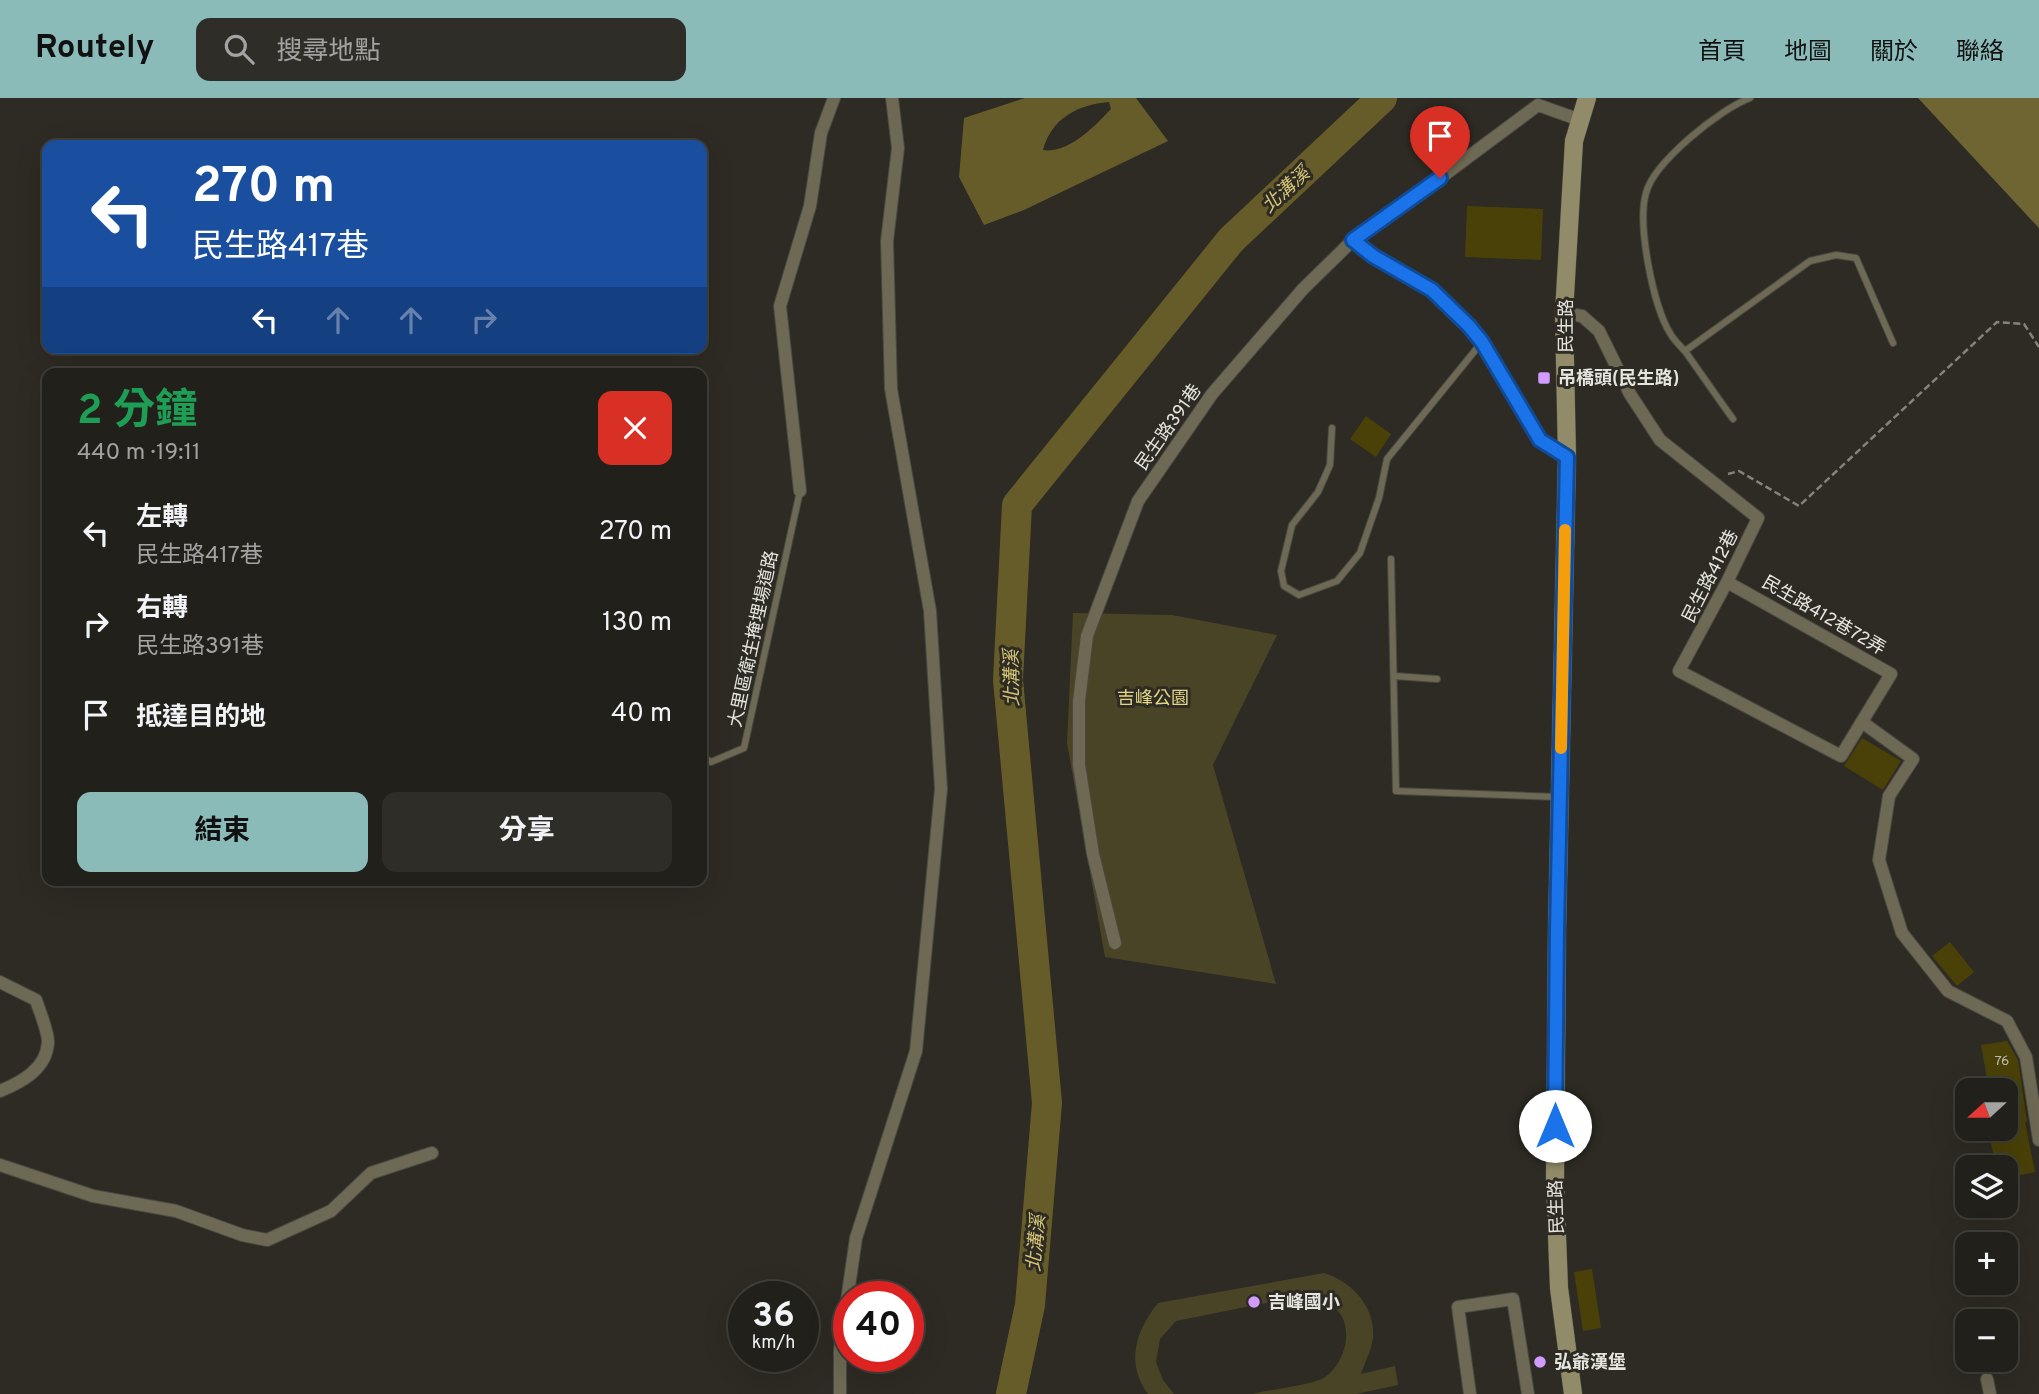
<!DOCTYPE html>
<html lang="zh-TW">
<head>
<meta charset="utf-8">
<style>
	:root { --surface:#22201a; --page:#2e2d27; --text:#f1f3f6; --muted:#a2a3a2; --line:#3f3e39; --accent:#8bbbb9 }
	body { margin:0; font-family:Overpass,"Noto Sans TC",sans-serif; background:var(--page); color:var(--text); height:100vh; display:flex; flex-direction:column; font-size:26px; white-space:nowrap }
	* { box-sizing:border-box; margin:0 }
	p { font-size:23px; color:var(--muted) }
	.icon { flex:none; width:38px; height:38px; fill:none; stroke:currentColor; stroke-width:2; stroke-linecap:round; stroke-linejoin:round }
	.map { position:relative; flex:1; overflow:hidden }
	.sheet { position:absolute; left:42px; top:270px; width:665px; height:518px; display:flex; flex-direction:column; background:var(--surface); border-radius:14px; box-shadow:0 7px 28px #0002,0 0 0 2px var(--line) }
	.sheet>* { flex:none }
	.banner { position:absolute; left:42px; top:42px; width:665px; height:214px; border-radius:14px; box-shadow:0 7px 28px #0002,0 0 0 2px var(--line); background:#1a4fa0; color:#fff; overflow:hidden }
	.needle { width:46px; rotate:249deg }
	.fabs { position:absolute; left:1955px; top:980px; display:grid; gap:14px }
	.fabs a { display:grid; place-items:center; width:63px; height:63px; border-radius:14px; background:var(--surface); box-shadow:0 7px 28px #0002,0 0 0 2px var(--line); font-size:35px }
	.speed { position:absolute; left:728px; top:1183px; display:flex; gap:14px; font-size:35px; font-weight:700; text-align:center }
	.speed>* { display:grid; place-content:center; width:91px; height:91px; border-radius:50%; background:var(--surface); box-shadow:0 7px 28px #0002,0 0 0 2px var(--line); line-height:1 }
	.speed small { font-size:18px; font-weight:400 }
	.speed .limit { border:10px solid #d22; background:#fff; color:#111 }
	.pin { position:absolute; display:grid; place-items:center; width:60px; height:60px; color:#fff; margin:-72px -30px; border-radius:50% 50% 50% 0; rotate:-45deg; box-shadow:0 0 7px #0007 }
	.pin .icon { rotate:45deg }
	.me { position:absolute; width:77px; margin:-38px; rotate:0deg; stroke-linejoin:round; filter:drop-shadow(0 0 5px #0008) }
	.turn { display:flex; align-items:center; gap:24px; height:147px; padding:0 35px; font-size:32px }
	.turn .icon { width:91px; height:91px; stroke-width:2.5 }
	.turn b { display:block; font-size:49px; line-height:60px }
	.lanes { display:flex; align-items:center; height:66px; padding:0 35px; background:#0003; justify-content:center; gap:35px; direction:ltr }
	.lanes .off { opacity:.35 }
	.round { display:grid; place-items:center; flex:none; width:74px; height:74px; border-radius:14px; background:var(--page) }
	.overview { display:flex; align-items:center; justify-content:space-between; height:119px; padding:0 35px }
	h1 { font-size:42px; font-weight:700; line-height:52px; color:#1e9e55 }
	.action { display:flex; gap:14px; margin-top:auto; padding:14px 35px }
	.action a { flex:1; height:80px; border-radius:14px; background:var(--accent); color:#111; font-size:28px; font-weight:700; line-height:80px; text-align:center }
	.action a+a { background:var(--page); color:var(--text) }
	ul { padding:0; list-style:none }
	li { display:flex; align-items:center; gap:21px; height:91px; padding:0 35px }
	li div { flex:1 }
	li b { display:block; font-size:26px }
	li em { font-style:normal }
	header { display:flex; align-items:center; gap:42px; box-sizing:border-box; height:98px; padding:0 35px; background:var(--accent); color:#111 }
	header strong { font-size:33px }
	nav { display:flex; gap:38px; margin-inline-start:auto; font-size:24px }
	.search { width:490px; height:63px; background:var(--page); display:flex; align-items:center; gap:18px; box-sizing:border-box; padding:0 24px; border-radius:14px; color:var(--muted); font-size:26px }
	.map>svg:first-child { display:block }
	.green { fill:#4a4426 }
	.forest { fill:#6e6532 }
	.water { fill:#665c29; fill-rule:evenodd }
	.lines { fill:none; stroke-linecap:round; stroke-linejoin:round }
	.river { stroke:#665c29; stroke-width:30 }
	.building { fill:#4a4109 }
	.lane-casing { stroke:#4a4941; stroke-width:8 }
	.street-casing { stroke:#4a4941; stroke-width:14 }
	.secondary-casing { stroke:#4a4941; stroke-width:19 }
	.path { stroke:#83827b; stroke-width:2.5; stroke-dasharray:7 3.5; stroke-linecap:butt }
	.lane { stroke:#6d6954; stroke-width:6 }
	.street { stroke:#6d6954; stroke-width:12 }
	.secondary { stroke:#918b69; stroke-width:18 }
	.route-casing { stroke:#114b97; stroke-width:18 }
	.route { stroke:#1a73e8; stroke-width:12 }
	.slow { stroke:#f59e0b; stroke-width:12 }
	.poi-dot { fill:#d29cfd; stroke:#2d2b23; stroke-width:2.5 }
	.labels { text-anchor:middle; stroke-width:6; stroke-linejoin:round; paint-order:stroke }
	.number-label { font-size:14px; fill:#bebbaa }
	.street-label { font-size:18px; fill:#e5e4df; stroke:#2d2b23 }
	.poi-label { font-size:18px; font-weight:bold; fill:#e5e4df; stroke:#2d2b23; text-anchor:start }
	.park-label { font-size:18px; fill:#e4d585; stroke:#2d2b23 }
	.water-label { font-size:19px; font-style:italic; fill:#d4c576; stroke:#2d2b23 }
</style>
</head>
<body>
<header>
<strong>Routely</strong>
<div class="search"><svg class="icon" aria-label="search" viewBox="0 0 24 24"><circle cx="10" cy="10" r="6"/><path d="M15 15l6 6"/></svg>搜尋地點</div>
<nav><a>首頁</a><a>地圖</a><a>關於</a><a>聯絡</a></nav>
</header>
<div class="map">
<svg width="2039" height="1296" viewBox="0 0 2039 1296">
	<rect width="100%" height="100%" fill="#2d2b23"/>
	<g class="green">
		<path d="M1073 515 1172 517 1277 537 1213 667 1276 886 1105 859 1067 645Z"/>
		<path d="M1324 1175C1351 1183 1376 1209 1373 1240 1371 1253 1365 1264 1361 1276L1395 1268 1398 1287 1356 1296H1252C1269 1292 1308 1287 1322 1281 1344 1269 1356 1230 1336 1211 1326 1201 1313 1199 1301 1198L1176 1223 1160 1241 1156 1264 1163 1282 1174 1296H1148C1125 1265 1136 1232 1158 1205Z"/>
	</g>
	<path class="forest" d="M1918 0H2039V130Z"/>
	<path class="water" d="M1025 0H1136L1168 43 1024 112 984 127 959 79 964 20ZM1109 4 1111 11C1095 28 1068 56 1043 52 1052 20 1077 7 1109 4Z"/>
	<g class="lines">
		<path class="river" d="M1011 1296 1030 1207 1047 1005 1008 582 1017 407 1231 142 1382 0"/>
	</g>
	<g class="building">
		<path d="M1467 108 1543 111 1541 162 1465 159Z"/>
		<path d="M1366 318 1391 336 1376 359 1350 341Z"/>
		<path d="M1862 640 1901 663 1883 692 1844 668Z"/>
		<path d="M1950 844 1974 874 1957 888 1932 858Z"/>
		<path d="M2007 943 2018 962 2027 1024H2025L2035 1074 2006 1080V1069H1996L1990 1041 2006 1038V992H1989L1981 947Z"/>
		<path d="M1592 1171 1601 1230 1583 1233 1574 1174Z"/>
	</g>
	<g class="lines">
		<defs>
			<g id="lane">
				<path d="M1353 142 1373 158 1432 192 1469 228 1482 244 1540 342 1562 356"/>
				<path d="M1685 253 1810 163 1836 157 1856 160 1893 245"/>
				<path d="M1733 321C1717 299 1702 277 1687 256 1682 249 1674 243 1670 235 1653 208 1637 126 1646 95 1654 64 1720 11 1750 0"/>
				<path d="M1332 330 1330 367 1318 394 1292 427 1281 473 1284 488 1299 497 1337 483 1360 455 1379 400 1387 361 1482 244"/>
				<path d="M1391 461 1396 693 1558 699"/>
				<path d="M1394 578 1437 581"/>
				<path d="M702 658 711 664 744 650 800 393"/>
			</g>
			<g id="street">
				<path d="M1564 215 1582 218 1599 233 1630 296 1660 342 1758 420 1727 484 1679 573 1841 658 1891 576 1727 484"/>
				<path d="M800 393 780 208 810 108 821 35 834 0"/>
				<path d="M1862 624 1913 661 1889 698 1879 762 1902 835 1948 893 2007 923 2026 959 2039 1042"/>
				<path d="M1115 845 1093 756 1079 667V603L1087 538 1138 403 1212 296 1303 191 1353 142 1440 80 1538 7 1580 22"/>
				<path d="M0 884 36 902C39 912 49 935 48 945 46 971 22 984 0 993"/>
				<path d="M0 1067 93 1098 176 1113 242 1137 267 1142 331 1113 371 1075 432 1055"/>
				<path d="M1987 1281 1990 1296"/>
				<path d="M840 1296V1251L856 1140 916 953 941 691 930 513 891 291 887 143 898 50 892 0"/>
				<path d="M1470 1296 1458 1209 1513 1201 1528 1296"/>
			</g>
			<path id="secondary" d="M1573 1296 1559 1190 1555 1084 1557 832 1567 359 1564 215 1574 43 1587 0"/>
		</defs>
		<use href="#lane" class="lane-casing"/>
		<use href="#street" class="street-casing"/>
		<use href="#secondary" class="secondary-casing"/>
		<path class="path" d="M1728 376 1739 373 1799 408 1997 224 2024 226 2039 249"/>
		<use href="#lane" class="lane"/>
		<use href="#street" class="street"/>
		<use href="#secondary" class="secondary"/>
	</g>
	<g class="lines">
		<defs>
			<path id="route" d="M1440 80 1353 142 1373 158 1432 192 1469 228 1482 244 1540 342 1567 359 1557 832 1555 1028"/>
		</defs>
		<use href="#route" class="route-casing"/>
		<use href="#route" class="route"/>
		<path class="slow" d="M1561 650 1565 432"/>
	</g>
	<g class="poi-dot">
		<rect x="1537" y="273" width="14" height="14" rx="3.5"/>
		<circle cx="1254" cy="1204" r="7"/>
		<circle cx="1540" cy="1264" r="7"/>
	</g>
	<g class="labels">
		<g class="number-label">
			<text x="2002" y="967">76</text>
		</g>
		<g class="street-label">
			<text transform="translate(1566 228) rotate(-90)" y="6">民生路</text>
			<text transform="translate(1168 329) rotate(-55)" y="6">民生路391巷</text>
			<text transform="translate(1710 478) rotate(-63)" y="6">民生路412巷</text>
			<text transform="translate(1824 517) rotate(30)" y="6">民生路412巷72弄</text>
			<text transform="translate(753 541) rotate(-78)" y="6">大里區衛生掩埋場道路</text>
			<text transform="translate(1556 1109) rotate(-92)" y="6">民生路</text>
		</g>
		<g class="poi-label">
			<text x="1558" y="286">吊橋頭(民生路)</text>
			<text x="1268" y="1210">吉峰國小</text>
			<text x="1554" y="1270">弘爺漢堡</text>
		</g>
		<g class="park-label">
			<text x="1153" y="606">吉峰公園</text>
		</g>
		<g class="water-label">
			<text transform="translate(1285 91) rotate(-43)" y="7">北溝溪</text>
			<text transform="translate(1011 580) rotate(-91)" y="7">北溝溪</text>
			<text transform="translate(1035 1145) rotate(-85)" y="7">北溝溪</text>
		</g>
	</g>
</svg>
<div class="fabs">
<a><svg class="needle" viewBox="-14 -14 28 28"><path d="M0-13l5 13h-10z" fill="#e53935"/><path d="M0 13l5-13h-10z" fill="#a2a3a2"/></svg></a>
<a><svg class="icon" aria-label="layers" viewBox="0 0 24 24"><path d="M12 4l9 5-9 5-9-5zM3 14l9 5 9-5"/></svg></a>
<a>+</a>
<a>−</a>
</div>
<div class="speed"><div>36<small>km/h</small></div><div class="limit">40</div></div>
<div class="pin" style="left:1440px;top:80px;background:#d93025"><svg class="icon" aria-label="arrive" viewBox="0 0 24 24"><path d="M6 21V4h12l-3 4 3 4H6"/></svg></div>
<svg class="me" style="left:1555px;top:1028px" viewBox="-20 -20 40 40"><circle r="19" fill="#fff"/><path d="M0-13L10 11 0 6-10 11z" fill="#1a73e8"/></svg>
<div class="banner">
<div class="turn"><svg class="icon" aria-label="left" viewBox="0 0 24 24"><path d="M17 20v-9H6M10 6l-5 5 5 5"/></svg><div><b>270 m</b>民生路417巷</div></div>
<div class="lanes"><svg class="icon" aria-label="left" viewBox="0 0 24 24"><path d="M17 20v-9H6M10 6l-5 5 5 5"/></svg><svg class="icon off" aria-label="ahead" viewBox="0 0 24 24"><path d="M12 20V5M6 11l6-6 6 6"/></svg><svg class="icon off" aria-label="ahead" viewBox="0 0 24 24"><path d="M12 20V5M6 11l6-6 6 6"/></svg><svg class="icon off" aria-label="right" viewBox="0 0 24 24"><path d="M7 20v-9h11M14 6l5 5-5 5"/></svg></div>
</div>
<section class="sheet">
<div class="overview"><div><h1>2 分鐘</h1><p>440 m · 19:11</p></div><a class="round" style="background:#d93025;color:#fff"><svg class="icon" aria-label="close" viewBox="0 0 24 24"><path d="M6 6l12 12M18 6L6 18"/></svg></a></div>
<ul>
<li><svg class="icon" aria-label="left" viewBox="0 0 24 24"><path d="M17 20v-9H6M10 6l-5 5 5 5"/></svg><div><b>左轉</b><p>民生路417巷</p></div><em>270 m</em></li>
<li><svg class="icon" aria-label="right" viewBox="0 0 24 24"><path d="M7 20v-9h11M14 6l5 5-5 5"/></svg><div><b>右轉</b><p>民生路391巷</p></div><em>130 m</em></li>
<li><svg class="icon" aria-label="arrive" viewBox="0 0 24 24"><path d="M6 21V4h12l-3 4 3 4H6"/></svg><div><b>抵達目的地</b></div><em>40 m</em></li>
</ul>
<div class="action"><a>結束</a><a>分享</a></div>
</section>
</div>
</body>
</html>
